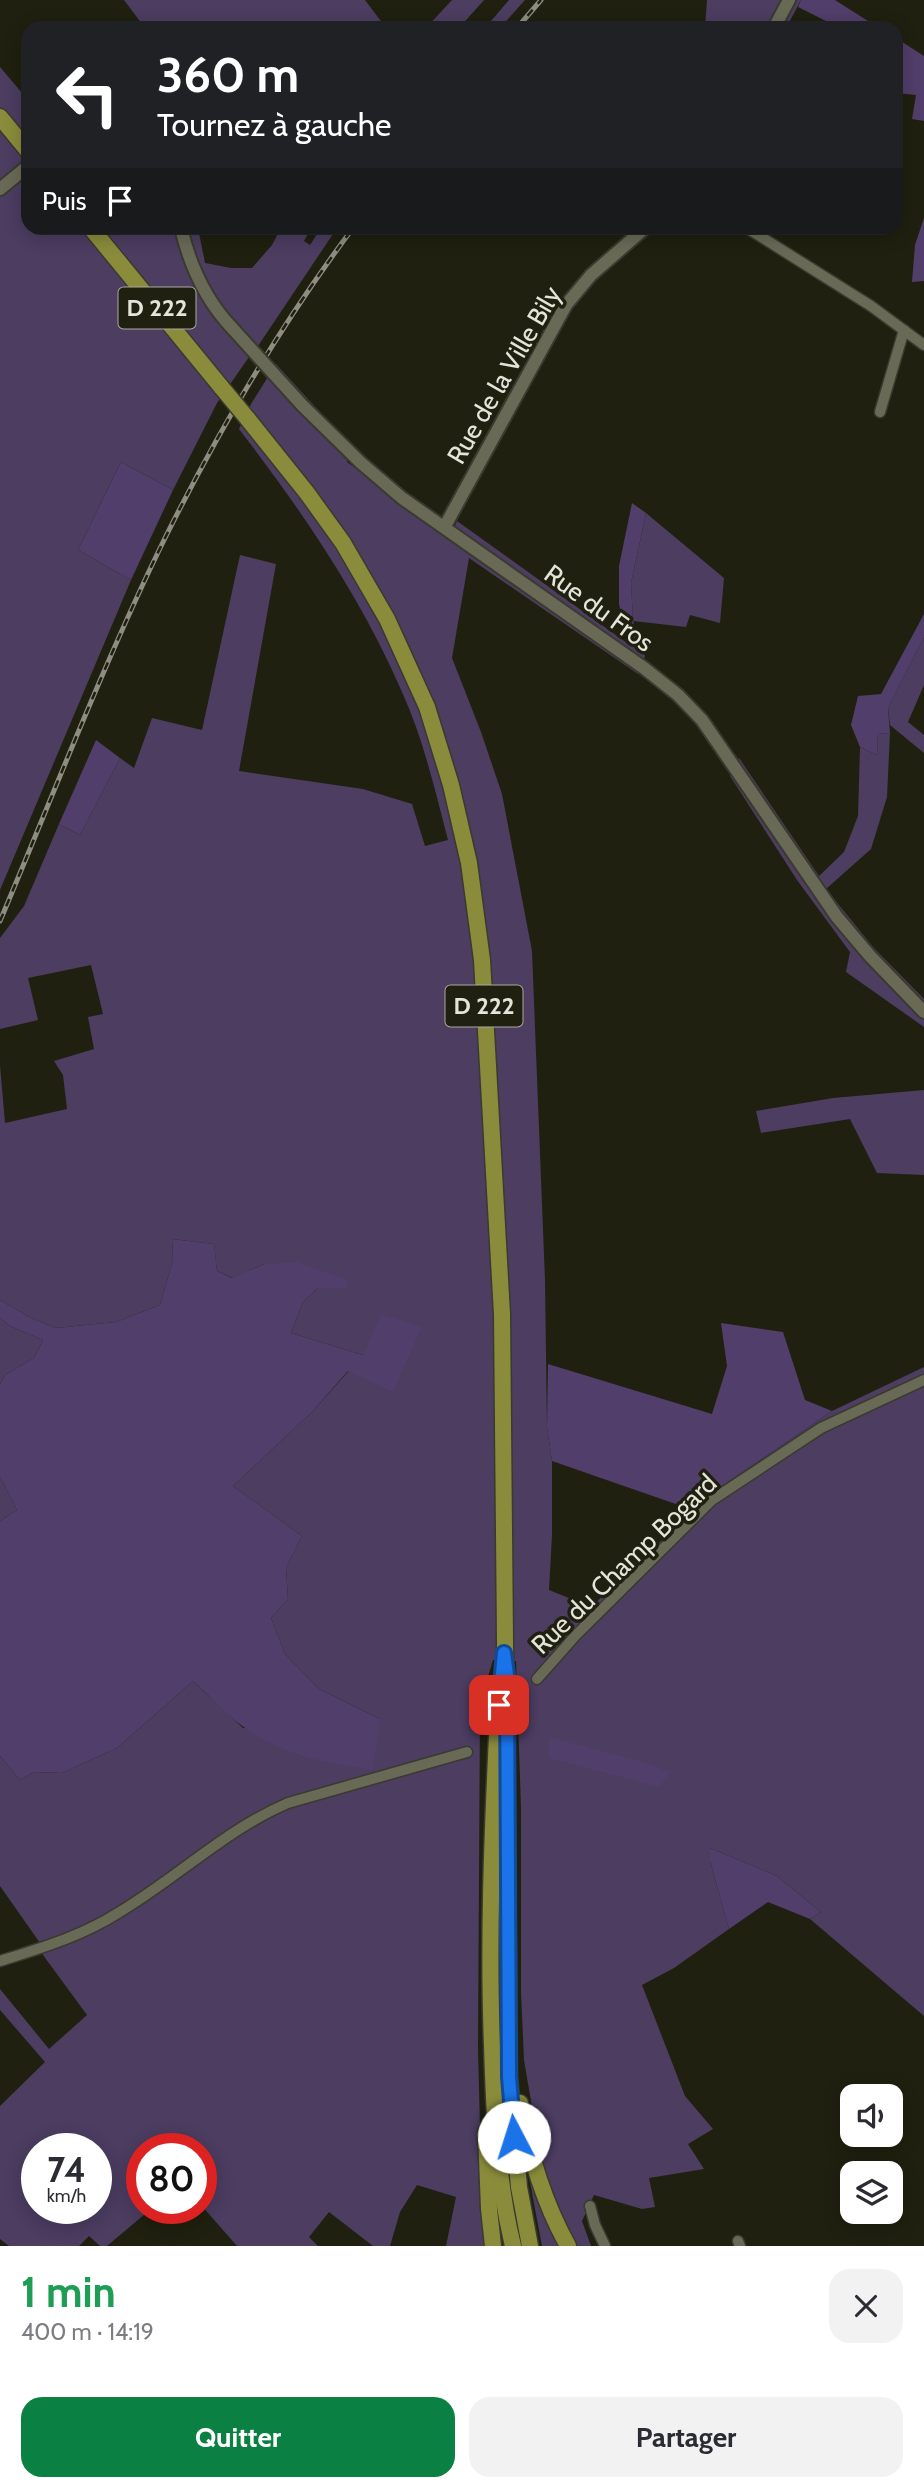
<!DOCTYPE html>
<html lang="fr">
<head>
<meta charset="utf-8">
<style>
	:root { --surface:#fff; --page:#f2f2f3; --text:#2b2b33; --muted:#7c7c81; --accent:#0b8043 }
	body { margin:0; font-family:Cabin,sans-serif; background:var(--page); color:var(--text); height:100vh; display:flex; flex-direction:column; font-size:26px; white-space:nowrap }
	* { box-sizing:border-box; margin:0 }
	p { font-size:23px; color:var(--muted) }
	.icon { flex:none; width:38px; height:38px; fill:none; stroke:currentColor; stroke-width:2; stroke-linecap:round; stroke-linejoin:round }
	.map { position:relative; height:2246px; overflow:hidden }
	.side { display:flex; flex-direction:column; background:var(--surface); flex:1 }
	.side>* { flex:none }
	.guide { position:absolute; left:21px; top:21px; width:882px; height:214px; border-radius:21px; box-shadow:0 4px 18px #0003; background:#202124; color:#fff; overflow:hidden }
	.fabs { position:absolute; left:840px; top:2084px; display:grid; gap:14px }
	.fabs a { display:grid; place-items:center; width:63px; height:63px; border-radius:14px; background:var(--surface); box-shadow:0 4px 18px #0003; font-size:35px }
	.speed { position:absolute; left:21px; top:2133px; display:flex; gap:14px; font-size:35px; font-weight:700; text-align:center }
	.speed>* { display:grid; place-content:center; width:91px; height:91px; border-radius:50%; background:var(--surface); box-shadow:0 4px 18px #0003; line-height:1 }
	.speed small { font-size:18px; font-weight:400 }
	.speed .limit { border:10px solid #d22; background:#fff; color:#111 }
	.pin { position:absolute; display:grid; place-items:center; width:60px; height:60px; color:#fff; margin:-30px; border-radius:14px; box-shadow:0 4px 10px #0006 }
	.me { position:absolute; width:77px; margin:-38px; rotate:355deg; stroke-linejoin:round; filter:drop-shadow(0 0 5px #0008) }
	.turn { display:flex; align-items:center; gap:24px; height:147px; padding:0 21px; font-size:32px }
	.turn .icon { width:91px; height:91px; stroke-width:2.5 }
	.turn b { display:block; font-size:49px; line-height:60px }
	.then { display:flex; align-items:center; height:66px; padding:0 21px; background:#0003; gap:14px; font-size:26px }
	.round { display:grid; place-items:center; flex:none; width:74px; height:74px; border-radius:21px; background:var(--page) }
	.overview { display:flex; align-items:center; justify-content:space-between; height:119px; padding:0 21px }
	h1 { font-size:42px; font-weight:800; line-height:52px; color:#1e9e55 }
	.cta { display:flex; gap:14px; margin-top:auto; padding:14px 21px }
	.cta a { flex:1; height:80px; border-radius:21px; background:var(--accent); color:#fff; font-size:28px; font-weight:800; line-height:80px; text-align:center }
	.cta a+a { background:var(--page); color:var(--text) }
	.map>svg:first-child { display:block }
	.green { fill:#4c3d61; fill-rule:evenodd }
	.forest { fill:#513e6a }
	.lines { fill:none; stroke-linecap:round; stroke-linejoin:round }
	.minor-casing { stroke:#3a3a30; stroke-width:13 }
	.tertiary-casing { stroke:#3a3a30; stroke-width:16 }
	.trunk-casing { stroke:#3a3a30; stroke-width:19 }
	.minor { stroke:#696a56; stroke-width:10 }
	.tertiary { stroke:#696a56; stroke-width:12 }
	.trunk { stroke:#8a8c3b; stroke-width:16 }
	.rail-casing { stroke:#8d8d80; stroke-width:5 }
	.rail { stroke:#202010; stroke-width:2.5; stroke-dasharray:8; stroke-linecap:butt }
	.tertiary-bridge-casing { stroke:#3a3a30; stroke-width:16; stroke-linecap:butt }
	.trunk-bridge-casing { stroke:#3a3a30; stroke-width:19; stroke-linecap:butt }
	.tertiary-bridge { stroke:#696a56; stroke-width:12 }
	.trunk-bridge { stroke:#8a8c3b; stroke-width:16 }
	.route-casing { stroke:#114b97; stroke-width:18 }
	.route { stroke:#1a73e8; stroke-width:12 }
	.labels { text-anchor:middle; stroke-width:7; stroke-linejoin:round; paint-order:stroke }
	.shield { fill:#202010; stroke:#a9aa9d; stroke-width:2 }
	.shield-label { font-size:24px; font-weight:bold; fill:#e4e5da }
	.street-label { font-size:26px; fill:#e4e5da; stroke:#202010 }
</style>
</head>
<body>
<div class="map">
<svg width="924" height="2246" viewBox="0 0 924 2246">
	<rect width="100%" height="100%" fill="#202010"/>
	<g class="green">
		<path d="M124 0H365L386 28H145Z"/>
		<path d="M452 0H484L459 28H426Z"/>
		<path d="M509 0H525L500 28H485Z"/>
		<path d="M707 0H801L786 28H705Z"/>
		<path d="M0 67 28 100V228H198L205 263 231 268H252L272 245 281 228H311L304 241 310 245 321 228H337L258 346 235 320 229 334 249 357 217 403 173 490 121 462 78 550 131 580 0 890Z"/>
		<path d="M276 364 349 444 347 462 450 538 457 521 645 656 638 674 469 558 452 658 481 732 502 794 532 951 545 1280 547 1427 552 1461V1535L549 1590 591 1607 713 1492 832 1411 924 1367V2016L810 1919 821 1912 777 1876 710 1848V1861L729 1929 674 1968 642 1985 685 2096 713 2129 688 2144 704 2169 649 2178 655 2207 642 2209 594 2195 582 2221 591 2246H542L529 2177 539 2148 524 2060 521 1992V1808L516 1661 493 1660 480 1703 478 2050 482 2207 486 2246H446L456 2197 417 2185 400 2212 390 2246H373L329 2212 309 2237 318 2246H237L201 2205V2149H142V2208L151 2209 107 2246H100L89 2236 79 2246H9L0 2239V2106L45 2062 0 2010V1989L49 2049 87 2015 43 1955 40 1943 0 1886V1756L20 1780 34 1772 62 1773 117 1748 193 1681 243 1728 380 1719 319 1689 285 1654 271 1618 288 1599 286 1568 302 1536 233 1486 312 1412 363 1355 291 1333 303 1302 318 1288H348L264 1264 233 1278 217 1271 214 1244 172 1239 173 1260 160 1305 116 1322 56 1328 31 1318 0 1300V1065L5 1123 67 1109 63 1075 54 1061 94 1049 88 1017 103 1014 91 965 28 978 38 1020 0 1029V938L24 906 59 824 80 835 120 758 134 768 152 718 202 730 240 555 276 564 239 771 363 789 412 804 425 846 448 840C435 790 423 738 402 692 361 597 302 511 239 429L251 404ZM37 2149H96V2208H37Z"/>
		<path d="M646 513 724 578 720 623 690 615 686 627 633 621 631 583Z"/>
		<path d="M924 637V685L908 722 924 735V753L890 725 888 708Z"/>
		<path d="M890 733 887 797 871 849 826 889 873 947 924 999V1027L846 972 850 952 797 880 730 776 739 758 819 876 844 852 858 816 860 747 877 755 878 734Z"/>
		<path d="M924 1090V1175L877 1173 850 1119 761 1133 756 1111 833 1098Z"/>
		<path d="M0 1318 10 1326 43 1340 34 1358 5 1375 0 1384Z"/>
		<path d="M0 1477 17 1510 0 1521Z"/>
	</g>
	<g class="forest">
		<path d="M801 0H835L879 28H840L798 7Z"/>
		<path d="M896 38 924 56V121L912 119 916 95 896 93Z"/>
		<path d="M924 218V281L912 282 915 245Z"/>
		<path d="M121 462 173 490 131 580 78 550Z"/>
		<path d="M632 503 646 513 631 583 633 621 645 656 629 645 619 604V566Z"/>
		<path d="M924 614V637L888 708 890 733 878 734 877 755 860 747 851 725 858 696 881 694Z"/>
		<path d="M96 740 120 758 80 835 59 824Z"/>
		<path d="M172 1239 214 1244 217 1271 232 1278 264 1264 297 1262 347 1279 348 1288H318L303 1302 291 1333 363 1355 381 1314 422 1327 393 1392 348 1371 312 1412 233 1486 302 1536 286 1568 288 1599 271 1618 285 1654 319 1689 380 1719 373 1770C326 1763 285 1756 245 1728 226 1715 210 1696 193 1681L117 1748 62 1773 34 1772 20 1780 0 1756V1521L17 1510 0 1477V1384L5 1375 34 1358 43 1340 10 1326 0 1318V1300L31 1318 56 1328 116 1322 160 1305 173 1260Z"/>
		<path d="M721 1323 783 1332 805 1400 832 1411 713 1492 693 1510 552 1461 547 1427 548 1364 712 1414 727 1366Z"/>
		<path d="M549 1737 640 1761 671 1772 659 1787 549 1758Z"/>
		<path d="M710 1848 777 1876 821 1912 810 1919 768 1902 729 1929 710 1861Z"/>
	</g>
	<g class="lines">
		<defs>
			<g id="minor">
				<path d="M747 228 871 306 924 345"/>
				<path d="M880 412 904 330"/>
				<path d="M537 1679 576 1635 712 1500 821 1428 924 1380"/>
				<path d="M0 1961C41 1948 82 1936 118 1913 177 1878 225 1830 288 1803L467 1752"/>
				<path d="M590 2206 595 2225 605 2246"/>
				<path d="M738 2241 740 2246"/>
			</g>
			<g id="tertiary">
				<path d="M774 28 789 0"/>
				<path d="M0 189 28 166"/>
				<path d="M181 228C190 266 205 300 233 329"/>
				<path d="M302 405 360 462 402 498 644 668 678 695 702 720 837 917 870 956 924 1012"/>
				<path d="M445 526 566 305 591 275 645 228"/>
			</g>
			<g id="trunk">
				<path d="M0 117 28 151"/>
				<path d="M91 228 222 388"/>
				<path d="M247 418 307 493 343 543 387 619 427 707 451 785 469 863 482 960 502 1314 509 2077 519 2187 530 2246"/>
				<path d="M497 1736C492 1839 488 1942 492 2045 494 2112 497 2180 513 2246"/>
				<path d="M520 2103C529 2154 543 2201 568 2246"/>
				<path d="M486 2132 489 2209 493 2246"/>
			</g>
		</defs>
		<use href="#minor" class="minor-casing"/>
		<use href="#tertiary" class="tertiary-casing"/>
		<use href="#trunk" class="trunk-casing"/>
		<use href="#minor" class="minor"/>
		<use href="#tertiary" class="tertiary"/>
		<use href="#trunk" class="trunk"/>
		<defs>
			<g id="rail">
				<path d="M517 28 541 0"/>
				<path d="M0 921C54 793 105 660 166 536 220 428 281 324 353 228"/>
			</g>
		</defs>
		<use href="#rail" class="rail-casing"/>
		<use href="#rail" class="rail"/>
		<defs>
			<path id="tertiary-bridge" d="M233 329 302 405"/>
			<path id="trunk-bridge" d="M222 388 247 418"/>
		</defs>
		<use href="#tertiary-bridge" class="tertiary-bridge-casing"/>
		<use href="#trunk-bridge" class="trunk-bridge-casing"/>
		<use href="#tertiary-bridge" class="tertiary-bridge"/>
		<use href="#trunk-bridge" class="trunk-bridge"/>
	</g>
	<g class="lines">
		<defs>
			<path id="route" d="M499 1705 504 1653 507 1675 509 2077 514 2137"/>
		</defs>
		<use href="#route" class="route-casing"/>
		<use href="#route" class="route"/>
	</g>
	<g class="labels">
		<g class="shield">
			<rect x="118.5" y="287.5" width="77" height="41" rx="5"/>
			<rect x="445.5" y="985.5" width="77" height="41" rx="5"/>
		</g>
		<g class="shield-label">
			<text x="157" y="316">D 222</text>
			<text x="484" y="1014">D 222</text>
		</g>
		<g class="street-label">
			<text transform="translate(504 375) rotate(-60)" y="9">Rue de la Ville Bily</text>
			<text transform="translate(599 608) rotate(36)" y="9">Rue du Fros</text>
			<text transform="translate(624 1564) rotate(-44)" y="9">Rue du Champ Bogard</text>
		</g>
	</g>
</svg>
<div class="fabs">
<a><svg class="icon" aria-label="sound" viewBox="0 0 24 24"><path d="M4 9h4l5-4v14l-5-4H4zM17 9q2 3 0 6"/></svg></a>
<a><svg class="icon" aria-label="layers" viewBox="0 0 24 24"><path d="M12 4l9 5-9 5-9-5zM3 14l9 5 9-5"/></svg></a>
</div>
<div class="speed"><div>74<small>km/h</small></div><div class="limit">80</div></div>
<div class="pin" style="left:499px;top:1705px;background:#d93025"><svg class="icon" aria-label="arrive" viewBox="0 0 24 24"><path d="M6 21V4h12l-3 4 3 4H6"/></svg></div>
<svg class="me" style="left:514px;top:2137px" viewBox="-20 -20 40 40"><circle r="19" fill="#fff"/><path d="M0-13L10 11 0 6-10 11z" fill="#1a73e8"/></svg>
<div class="guide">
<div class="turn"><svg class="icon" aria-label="left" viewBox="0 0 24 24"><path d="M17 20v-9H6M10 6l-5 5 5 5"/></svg><div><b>360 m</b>Tournez à gauche</div></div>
<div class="then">Puis<svg class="icon" aria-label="arrive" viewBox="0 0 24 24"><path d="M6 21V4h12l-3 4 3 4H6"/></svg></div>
</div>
</div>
<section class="side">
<div class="overview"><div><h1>1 min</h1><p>400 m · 14:19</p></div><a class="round"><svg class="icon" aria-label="close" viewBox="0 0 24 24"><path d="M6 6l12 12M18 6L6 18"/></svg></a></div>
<div class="cta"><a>Quitter</a><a>Partager</a></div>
</section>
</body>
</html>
